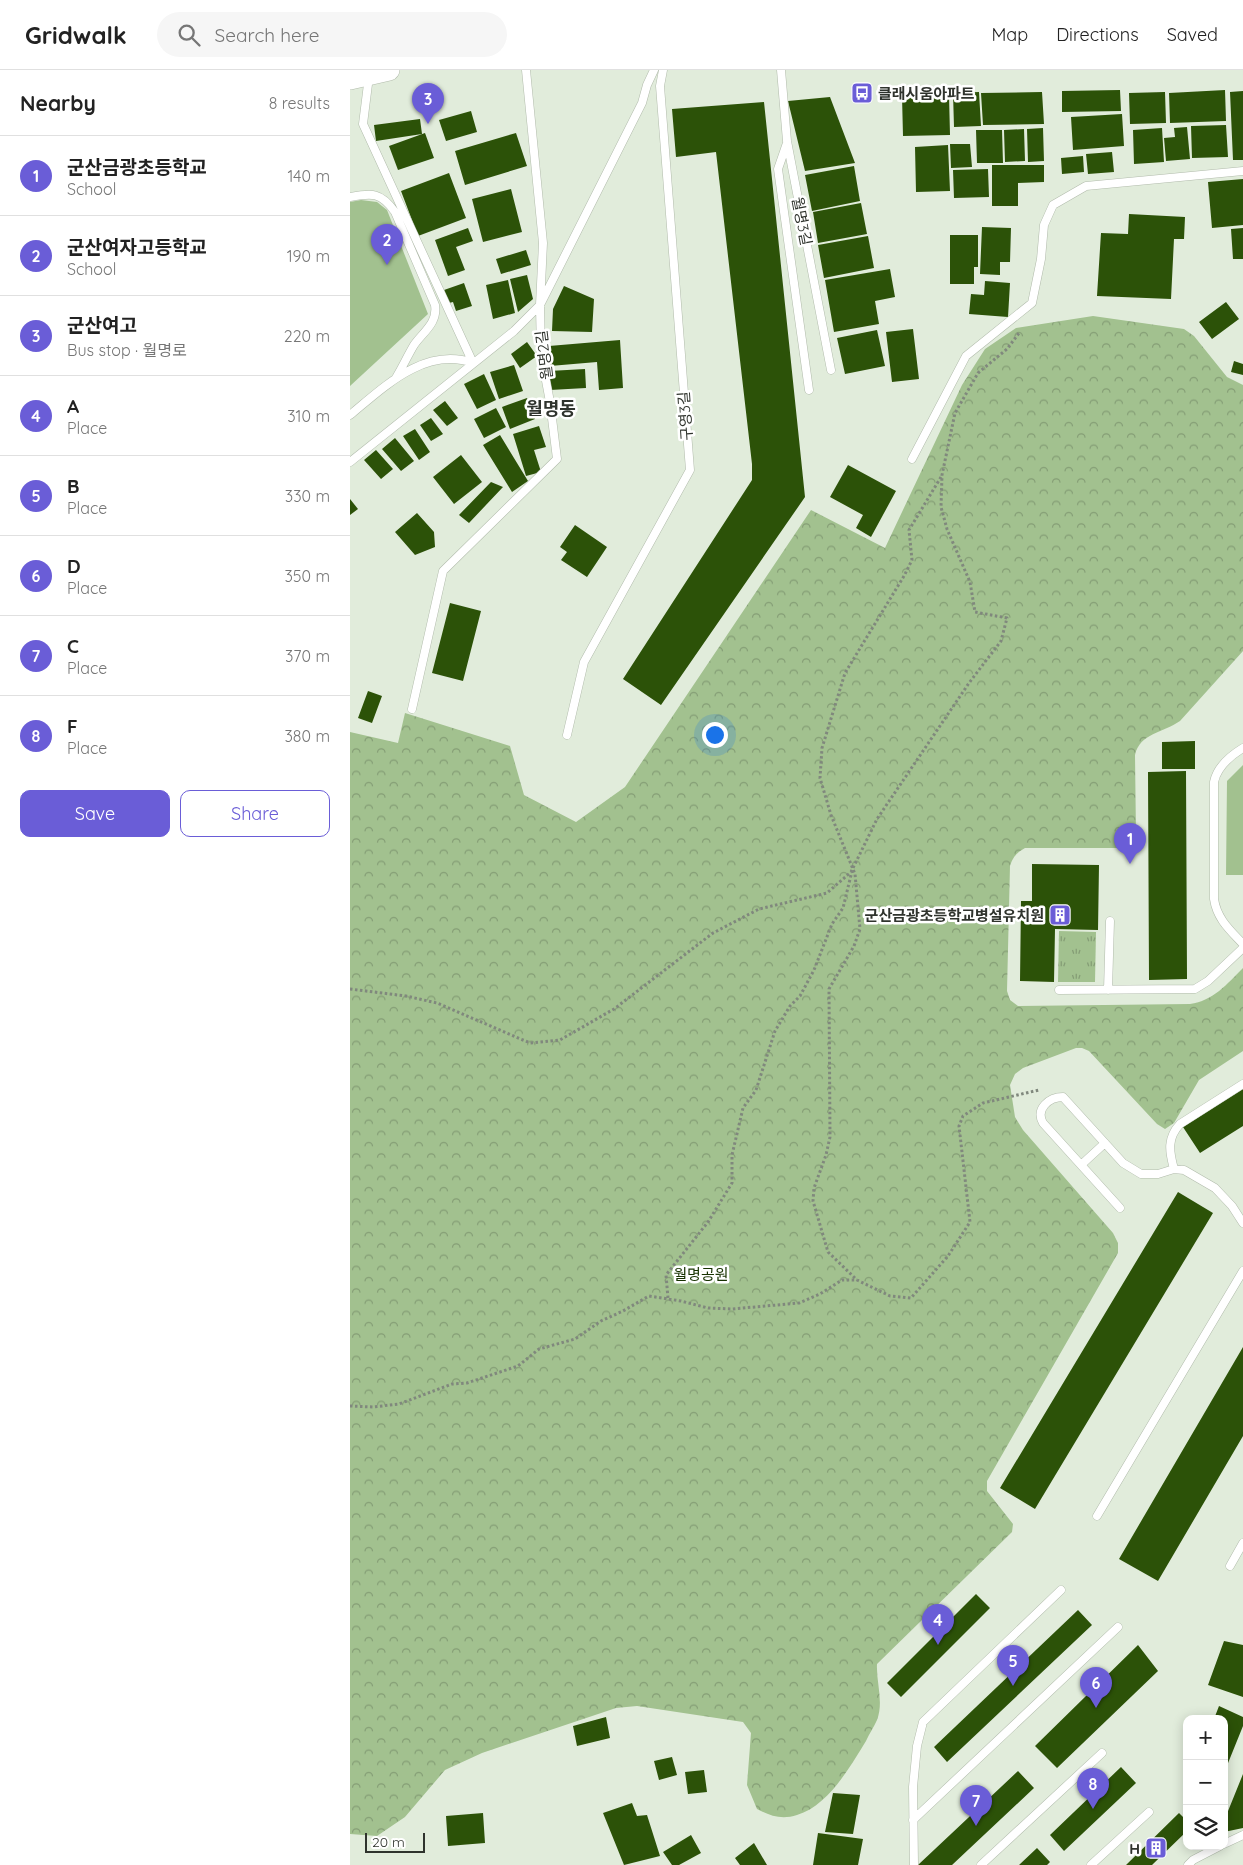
<!DOCTYPE html>
<meta charset="utf-8">
<style>
:root{--surface:#fff;--page:#f6f6f6;--text:#222;--muted:#767676;--line:#e0e0e0;--accent:#6a5dd7}
body{margin:0;font-family:Quicksand,"Noto Sans KR",sans-serif;background:var(--page);color:var(--text)}
.controls{position:absolute;right:15px;bottom:15px;display:grid;overflow:hidden;border-radius:10px;box-shadow:0 2px 12px #0003}
.controls button{width:45px;height:45px;display:grid;place-items:center;padding:0;border:0;border-bottom:1px solid var(--line);background:var(--surface);color:var(--text);font:25px sans-serif}
.scale{position:absolute;left:15px;bottom:12px;width:60px;box-sizing:border-box;padding-left:5px;border:2px solid #2f332d;border-top:0;font-size:14px;line-height:18px;white-space:nowrap;color:#2f332d;-webkit-text-stroke:4px #fff;paint-order:stroke}
.you{position:absolute;left:364px;top:664px;width:18px;height:18px;margin:-12px;border:4px solid #fff;border-radius:50%;background:#1a73e8;box-shadow:0 0 0 8px #1a73e833}
.badge{display:grid;place-items:center;width:32px;height:32px;border-radius:50%;background:var(--accent);color:#fff;font-size:16px;font-weight:700}
.pin{position:absolute;translate:-50% -41px;filter:drop-shadow(0 1px 2px #0008)}
.pin::after{content:'';position:absolute;top:26px;width:18px;height:15px;background:inherit;clip-path:polygon(0 0,100% 0,50% 100%)}
.list{margin:0;padding:0;list-style:none}
h2{display:flex;justify-content:space-between;align-items:center;height:65px;margin:0;padding:0 20px;font-size:21px}
h2 small{font-size:16px;font-weight:400;color:var(--muted)}
.list li{display:grid;grid-template-columns:32px 1fr auto;gap:15px;align-items:center;box-sizing:border-box;height:80px;padding:0 20px;border-top:1px solid var(--line)}
.list b{display:block;font-size:19px;white-space:nowrap}
.list p{margin:0;font-size:16px;white-space:nowrap;color:var(--muted)}
.list em{font-size:16px;font-style:normal;color:var(--muted)}
.actions{display:flex;gap:10px;padding:15px 20px}
.actions a{flex:1;padding:11px 0;border:1px solid var(--accent);border-radius:10px;text-align:center;font-size:18px;color:var(--accent)}
.actions .main{background:var(--accent);color:#fff}
.icon{flex:none;width:28px;height:28px;fill:none;stroke:currentColor;stroke-width:2;stroke-linecap:round;stroke-linejoin:round}
.map{position:relative;flex:none;width:893px;height:1795px;overflow:hidden}
header{display:flex;align-items:center;gap:30px;box-sizing:border-box;height:70px;padding:0 25px;background:var(--surface);border-bottom:1px solid var(--line)}
header strong{font-size:24px}
nav{display:flex;gap:28px;margin-inline-start:auto;font-size:18px}
.search{width:350px;height:45px;background:var(--page);display:flex;align-items:center;gap:12px;box-sizing:border-box;padding:0 18px;border-radius:28px;color:var(--muted);font-size:19px}
main{display:flex}
aside{flex:1;background:var(--surface)}
.map>svg:first-child{display:block}
.grass{fill:#a2c18f}
.forest{fill:url(#forest-crowns)}
.park{fill:url(#park-tufts)}
.building{fill:#2c5208}
.lines{fill:none;stroke-linecap:round;stroke-linejoin:round}
.lane-casing{stroke:#b1bbab;stroke-width:9}
.secondary-casing{stroke:#b1bbab;stroke-width:22}
.path{stroke:#80887d;stroke-width:3;stroke-dasharray:2.5 2.5;stroke-linecap:butt}
.lane{stroke:#fff;stroke-width:8}
.secondary{stroke:#fff;stroke-width:21}
.labels{text-anchor:middle;dominant-baseline:central;stroke-width:5;stroke-linejoin:round;paint-order:stroke}
.poi-label{font-size:15px;font-weight:bold;fill:#2f332d;stroke:#fff;text-anchor:end}
.street-label{font-size:15px;fill:#2f332d;stroke:#fff}
.park-label{font-size:15px;fill:#173200;stroke:#fff}
.quarter-label{font-size:18px;font-weight:bold;fill:#2f332d;stroke:#fff}
</style>
<header>
<strong>Gridwalk</strong>
<div class="search"><svg class="icon" aria-label="search" viewBox="0 0 24 24"><circle cx="10" cy="10" r="6"/><path d="M15 15l6 6"/></svg>Search here</div>
<nav><a>Map</a><a>Directions</a><a>Saved</a></nav>
</header>
<main>
<aside>
<h2>Nearby<small>8 results</small></h2>
<ul class="list">
<li><span class="badge">1</span><div><b>군산금광초등학교</b><p>School</p></div><em>140 m</em></li>
<li><span class="badge">2</span><div><b>군산여자고등학교</b><p>School</p></div><em>190 m</em></li>
<li><span class="badge">3</span><div><b>군산여고</b><p>Bus stop · 월명로</p></div><em>220 m</em></li>
<li><span class="badge">4</span><div><b>A</b><p>Place</p></div><em>310 m</em></li>
<li><span class="badge">5</span><div><b>B</b><p>Place</p></div><em>330 m</em></li>
<li><span class="badge">6</span><div><b>D</b><p>Place</p></div><em>350 m</em></li>
<li><span class="badge">7</span><div><b>C</b><p>Place</p></div><em>370 m</em></li>
<li><span class="badge">8</span><div><b>F</b><p>Place</p></div><em>380 m</em></li>
</ul>
<div class="actions"><a class="main">Save</a><a>Share</a></div>
</aside>
<div class="map">
<svg width="893" height="1795" viewBox="0 0 893 1795">
<defs>
<pattern id="forest-crowns" width="20" height="18" patternUnits="userSpaceOnUse" patternTransform="scale(1.25)"><rect width="20" height="18" fill="#a2c18f"/><path d="M2 6a3 3 0 1 1 6 0M12 15a3 3 0 1 1 6 0" fill="none" stroke="#849d75"/></pattern>
<pattern id="park-tufts" width="24" height="20" patternUnits="userSpaceOnUse" patternTransform="scale(1.25)"><rect width="24" height="20" fill="#a2c18f"/><path d="M3 7l-1-3M5 7V3M7 7l1-3M15 17l-1-3M17 17v-4M19 17l1-3" fill="none" stroke="#849d75"/></pattern>
</defs>
<rect width="100%" height="100%" fill="#e1ecdb"/>
<path class="grass" d="M11 130 27 132 37 140 78 244 0 316V132Z
M893 695V805H876L877 711Z"/>
<path class="forest" d="M743 246 834 259 844 266 877 307 893 315V581L830 651C813 663 790 663 785 685L786 765 783 771 772 778H675C666 783 663 787 660 796L657 921 660 930 668 936 840 934C863 931 877 914 893 898V981L849 1010 824 1053 815 1059 807 1054 739 981 732 978H726L673 998 665 1004 660 1015 665 1047 673 1060 763 1163 768 1173V1183L637 1411V1421L663 1454 662 1462 527 1594C526 1612 534 1632 527 1650 524 1657 519 1664 516 1671 500 1697 478 1736 447 1745 432 1750 420 1746 407 1739L397 1715 401 1663 393 1652 287 1636 266 1638 132 1683 95 1700 55 1747 27 1766 0 1764V662L48 673 55 643 160 676 174 725 226 752 275 717 461 440 535 478 612 315 635 279 666 258Z"/>
<path class="park" d="M709 861 746 862 745 912H708Z"/>
<path class="building" d="M770 20 771 41 712 42V21Z
M875 20 876 51 820 53 819 23Z
M893 21V90H883L880 22Z
M629 22 631 56 604 57 603 23Z
M692 22 694 54 633 55 631 23Z
M815 22 816 53 780 54 779 23Z
M599 25 600 65 553 66 552 26Z
M480 27 505 93 455 101 438 31Z
M414 32 455 427 311 635 273 609 402 410V394L366 82 326 87 322 39Z
M121 41 127 62 96 71 89 50Z
M772 44 774 76 723 80 721 47Z
M70 49 72 64 26 71 24 55Z
M876 55 878 87 842 88 841 56Z
M837 57 840 89 816 91 814 68 825 67 824 58Z
M693 58 694 91 678 92 677 59Z
M812 58 814 92 784 94 783 60Z
M674 59 675 91 655 92 654 60Z
M626 60H652L653 93H627Z
M75 63 84 88 48 100 39 76Z
M166 63 177 96 115 115 105 81Z
M600 74H620L622 97 601 98Z
M598 75 600 121 566 122 565 77Z
M762 82 764 102 738 104 736 84Z
M733 86 734 102 712 104 711 88Z
M642 95H694V112L668 113V136H642Z
M504 96 510 131 462 141 455 105Z
M638 99 639 127 604 128 603 100Z
M99 103 116 148 68 166 51 121Z
M893 109V155L862 158 858 112Z
M161 119 172 162 133 172 122 129Z
M511 133 517 164 468 173 463 142Z
M779 144 835 147 834 169H824L821 229 747 226 751 163 778 164Z
M632 157 661 158 660 192H650V205L630 204Z
M118 158 123 171 106 177 115 200 98 206 85 170Z
M893 158V189H883L881 159Z
M600 165H628V197H624V214H600Z
M518 166 524 198 474 208 468 175Z
M176 180 181 195 151 204 146 189Z
M540 199 545 227 525 231 529 254 484 262 475 210Z
M177 205 183 229 168 242 160 209Z
M158 210 165 243 143 249 136 215Z
M635 211 660 213 658 247 619 244 621 224 634 225Z
M114 213 122 236 106 241 103 232 99 233 94 220Z
M214 216 244 229 242 262 202 261 203 239Z
M876 232 889 249 862 269 849 252Z
M563 259 569 309 542 312 536 262Z
M527 260 535 296 495 304 487 268Z
M270 270 273 318 249 320 247 292 200 296 199 276Z
M177 272 187 286 170 298 161 284Z
M884 291 893 294V305L881 302Z
M164 295 173 321 149 329 140 302Z
M235 299 236 318 200 320 199 301Z
M134 304 146 330 127 339 114 314Z
M177 328 185 349 160 359 152 337Z
M95 331 108 348 97 356 83 340Z
M146 338 156 357 134 368 124 349Z
M81 348 93 364 81 371 70 355Z
M189 356 196 377 184 380 191 402 176 406 163 364Z
M65 359 80 382 69 390 53 366Z
M150 365 178 411 162 422 133 375Z
M45 368 64 391 51 401 32 379Z
M26 380 43 399 31 409 14 390Z
M111 385 132 412 104 434 83 407Z
M498 395 546 421 521 467 506 458 513 445 480 427Z
M141 412 153 417 119 453 109 445Z
M0 429 8 439 0 445Z
M67 443 84 462 85 477 65 485 45 462Z
M225 455 257 477 237 507 211 490 217 482 210 477Z
M100 533 131 541 113 611 82 603Z
M18 621 32 626 22 653 8 648Z
M845 671V699H812V672Z
M836 701 837 909 799 910 798 702Z
M682 794 749 795 748 860 705 859 704 912 670 911 671 831H682Z
M893 1019V1056L850 1083 833 1057Z
M828 1122 863 1143 685 1439 650 1418Z
M893 1277V1366L808 1511 769 1489Z
M626 1524 640 1538 551 1627 537 1613Z
M728 1540 742 1555 597 1692 584 1677Z
M874 1571 893 1575V1627L858 1615Z
M788 1575 808 1601 707 1698 685 1676Z
M869 1636 893 1647V1656L874 1703V1649H864Z
M256 1647 260 1668 227 1676 223 1656Z
M322 1687 327 1705 309 1710 304 1691Z
M771 1697 786 1713 714 1781 700 1765Z
M354 1700 357 1722 338 1724 335 1702Z
M668 1701 684 1718 602 1795H568Z
M893 1704V1758L874 1762V1751Z
M483 1723 510 1725 503 1764 475 1762Z
M282 1733 287 1746 297 1745 310 1786 274 1795 253 1743Z
M133 1743 135 1773 98 1776 96 1746Z
M829 1743 837 1751V1761L802 1795H776Z
M468 1763 513 1769 508 1795H463Z
M341 1765 351 1783 329 1795H322L313 1782Z
M404 1773 417 1795H390L385 1788Z
M687 1778 700 1792 697 1795H669Z"/>
<g class="lines">
<g class="lane-casing">
<path id="lane" d="M431 0 437 71 481 300
M19 6 13 54 123 293
M437 73 428 99 459 320
M0 127C22 123 31 122 45 142L85 235C88 253 73 262 64 275 58 285 53 296 47 306
M0 345C34 317 75 276 123 293
M562 389 616 286 682 233 691 189 694 155 703 135 736 116 893 101
M0 392 164 261 190 235 292 33 297 15 304 0
M62 639 93 501 207 389 200 332 191 284 190 235 193 173 176 0
M217 665 234 592 340 400 310 16 313 0
M893 678C880 686 867 697 864 712V829C867 849 880 860 893 874
M709 920 845 919 858 911 893 878
M758 920 760 851
M731 1095 755 1073
M824 1099C819 1081 817 1068 830 1054L893 1014
M770 1138 693 1053C685 1039 699 1027 713 1027L773 1093 791 1104H808L824 1099 834 1100 865 1118 882 1136 893 1153
M747 1446 893 1201
M880 1496 893 1473
M563 1750 768 1557
M874 1774 893 1765
M564 1795 563 1717 567 1676 573 1652 711 1520
M631 1795 752 1683
M741 1795 799 1742
M838 1795 843 1790 870 1776"/>
</g>
<g class="secondary-casing">
<path id="secondary" d="M0 9 39 0"/>
</g>
<path class="path" d="M591 407 559 460 562 490 554 506 495 603 472 678 470 708 481 745 505 804 510 859 504 876 479 919 480 1067 476 1085 464 1118 463 1131 478 1182 507 1210 540 1226 561 1228 598 1186 620 1152 609 1056 613 1046 633 1033 689 1020
M0 919 56 926 87 933 180 973 210 970 264 939 363 863 409 839 477 823 501 802 527 749 619 613 651 571 657 548 625 542 620 512 597 459 591 437 592 405 605 343 628 303 657 279 669 263
M318 1228 316 1205 358 1152 382 1113V1085L393 1038 406 1020 425 961 440 936 450 926 464 900 482 854 493 838 502 801
M0 1336 23 1337 49 1334 102 1314 117 1313 168 1296 189 1279 225 1269 251 1251 273 1241 299 1226 331 1231 358 1238 382 1239 449 1233 470 1224 492 1210H507"/>
<use href="#lane" class="lane"/>
<use href="#secondary" class="secondary"/>
</g>
<defs>
<g id="bus-square" transform="scale(1.125)"><rect x="-9" y="-9" width="18" height="18" rx="4" fill="#6a5dd7" stroke="#fff"/><path d="M-5-6H5V4H4V6H2V4H-2V6H-4V4H-5ZM-3.5-4V0h7V-4ZM-3.5 1.2v1.5H-2V1.2ZM2 1.2v1.5H3.5V1.2Z" fill="#fff"/></g>
<g id="building-square" transform="scale(1.125)"><rect x="-9" y="-9" width="18" height="18" rx="4" fill="#6a5dd7" stroke="#fff"/><path d="M-4-6H4V6H1V3H-1V6H-4ZM-2.5-4.3h1.7v1.8h-1.7ZM.8-4.3h1.7v1.8H.8ZM-2.5-1h1.7V.8h-1.7ZM.8-1h1.7V.8H.8Z" fill="#fff"/></g>
</defs>
<g fill-rule="evenodd">
<use href="#bus-square" x="512" y="23"/>
<use href="#building-square" x="710" y="845"/>
<use href="#building-square" x="806" y="1778"/>
</g>
<g class="labels">
<g class="poi-label">
<text x="528" y="23" text-anchor="start">클래시움아파트</text>
<text x="694" y="845">군산금광초등학교병설유치원</text>
<text x="790" y="1778">H</text>
</g>
<g class="street-label">
<text transform="translate(452 151) rotate(79)">월명3길</text>
<text transform="translate(194 285) rotate(-97)">월명2길</text>
<text transform="translate(335 346) rotate(-94)">구영3길</text>
</g>
<g class="park-label">
<text x="351" y="1204">월명공원</text>
</g>
<g class="quarter-label">
<text x="201" y="338">월명동</text>
</g>
</g>
</svg>
<div class="controls">
<button>+</button>
<button>−</button>
<button><svg class="icon" aria-label="layers" viewBox="0 0 24 24"><path d="M12 4l9 5-9 5-9-5zM3 14l9 5 9-5"/></svg></button>
</div>
<div class="scale">20 m</div>
<div class="you"></div>
<div class="pin badge" style="left:780px;top:794px">1</div>
<div class="pin badge" style="left:37px;top:195px">2</div>
<div class="pin badge" style="left:78px;top:54px">3</div>
<div class="pin badge" style="left:588px;top:1575px">4</div>
<div class="pin badge" style="left:663px;top:1616px">5</div>
<div class="pin badge" style="left:746px;top:1638px">6</div>
<div class="pin badge" style="left:626px;top:1756px">7</div>
<div class="pin badge" style="left:743px;top:1739px">8</div>
</div>
</main>
